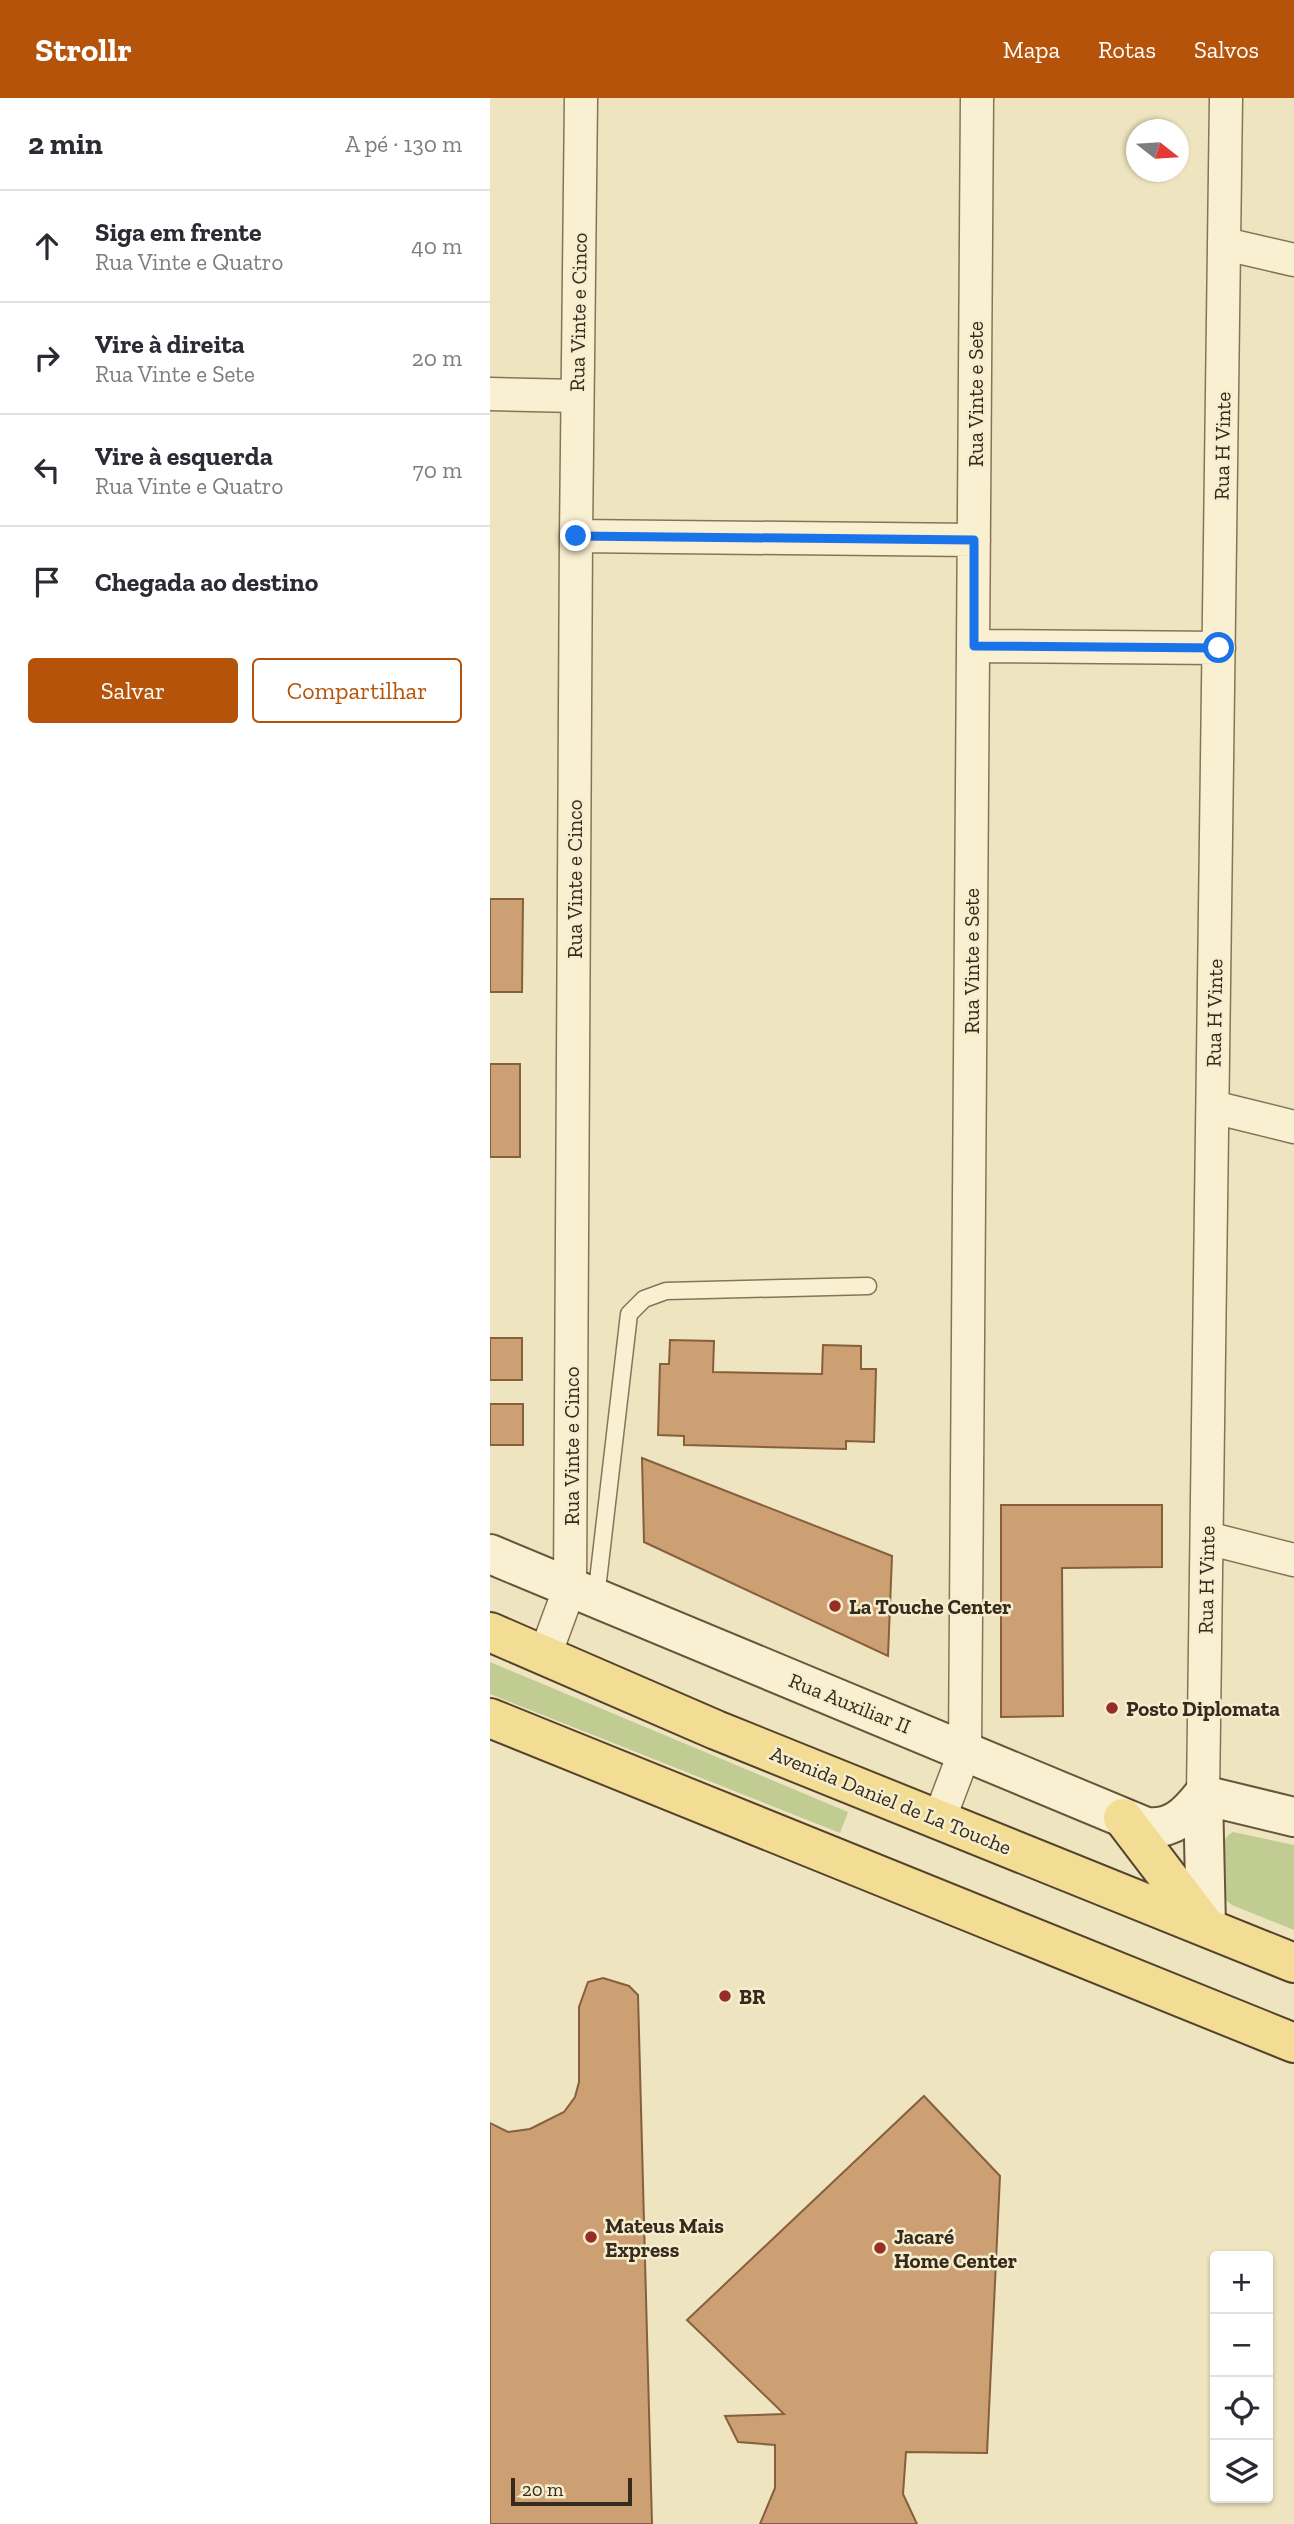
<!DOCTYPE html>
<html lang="pt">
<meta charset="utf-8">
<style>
:root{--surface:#fff;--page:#f2f2f3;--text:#2b2b33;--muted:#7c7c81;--line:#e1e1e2;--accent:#b45309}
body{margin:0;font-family:"Zilla Slab",serif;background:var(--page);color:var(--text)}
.controls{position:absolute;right:21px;bottom:21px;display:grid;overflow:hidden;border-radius:7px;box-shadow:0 2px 5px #0004}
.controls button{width:63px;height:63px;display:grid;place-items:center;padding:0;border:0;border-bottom:2px solid var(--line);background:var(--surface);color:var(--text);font:35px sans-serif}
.compass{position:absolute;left:636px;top:21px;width:63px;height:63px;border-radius:50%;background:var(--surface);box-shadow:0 2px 5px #0004;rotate:107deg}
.scale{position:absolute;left:21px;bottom:18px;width:121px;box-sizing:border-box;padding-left:7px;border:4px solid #362a1c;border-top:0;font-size:19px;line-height:24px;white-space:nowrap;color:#362a1c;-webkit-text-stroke:5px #f6edce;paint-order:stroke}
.stop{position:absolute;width:21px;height:21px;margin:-16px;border:5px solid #1a73e8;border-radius:50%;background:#fff}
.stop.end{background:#1a73e8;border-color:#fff;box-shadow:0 2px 7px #0008}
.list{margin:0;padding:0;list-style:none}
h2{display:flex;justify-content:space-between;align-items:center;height:91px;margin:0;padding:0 28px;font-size:30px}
h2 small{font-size:23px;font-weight:400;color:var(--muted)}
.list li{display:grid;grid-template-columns:46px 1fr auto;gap:21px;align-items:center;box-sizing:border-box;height:112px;padding:0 28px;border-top:2px solid var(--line)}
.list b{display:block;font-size:26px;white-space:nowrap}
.list p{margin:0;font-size:23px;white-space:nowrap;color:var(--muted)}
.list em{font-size:23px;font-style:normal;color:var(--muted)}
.actions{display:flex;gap:14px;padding:21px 28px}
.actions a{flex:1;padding:16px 0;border:2px solid var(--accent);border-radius:7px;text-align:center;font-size:24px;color:var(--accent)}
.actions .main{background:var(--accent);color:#fff}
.icon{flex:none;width:38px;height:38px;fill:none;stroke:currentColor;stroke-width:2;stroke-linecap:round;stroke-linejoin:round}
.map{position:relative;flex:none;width:804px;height:2426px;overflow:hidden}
header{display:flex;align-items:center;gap:42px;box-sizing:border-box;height:98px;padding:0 35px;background:var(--accent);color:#fff}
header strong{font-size:33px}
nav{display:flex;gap:38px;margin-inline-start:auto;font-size:24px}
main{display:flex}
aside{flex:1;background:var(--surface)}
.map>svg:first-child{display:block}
.green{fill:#c1cc93}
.building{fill:#cda074;stroke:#865f3d;stroke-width:2}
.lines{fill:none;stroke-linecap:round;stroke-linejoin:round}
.lane-casing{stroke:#877457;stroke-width:19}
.street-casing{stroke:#877457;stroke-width:35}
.secondary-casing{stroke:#68553a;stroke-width:42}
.primary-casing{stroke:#54422c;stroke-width:42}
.lane{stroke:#f9f0d2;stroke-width:16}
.street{stroke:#f9f0d2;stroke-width:32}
.secondary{stroke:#f9f0d2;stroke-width:38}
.primary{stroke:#f3dd95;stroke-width:38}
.route{stroke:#1a73e8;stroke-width:9}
.poi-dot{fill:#962e26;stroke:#f6edce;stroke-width:2.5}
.labels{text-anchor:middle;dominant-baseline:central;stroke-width:5;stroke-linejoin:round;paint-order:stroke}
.street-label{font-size:21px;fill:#362a1c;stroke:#f6edce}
.poi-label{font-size:21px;font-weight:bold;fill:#362a1c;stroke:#f6edce;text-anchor:start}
</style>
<header>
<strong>Strollr</strong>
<nav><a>Mapa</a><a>Rotas</a><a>Salvos</a></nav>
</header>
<main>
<aside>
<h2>2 min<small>A pé · 130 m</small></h2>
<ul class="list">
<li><svg class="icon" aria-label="ahead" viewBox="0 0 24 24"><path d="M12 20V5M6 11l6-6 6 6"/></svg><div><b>Siga em frente</b><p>Rua Vinte e Quatro</p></div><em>40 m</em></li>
<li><svg class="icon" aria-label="right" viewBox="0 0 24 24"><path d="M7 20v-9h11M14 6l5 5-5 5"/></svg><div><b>Vire à direita</b><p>Rua Vinte e Sete</p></div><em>20 m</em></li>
<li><svg class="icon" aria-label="left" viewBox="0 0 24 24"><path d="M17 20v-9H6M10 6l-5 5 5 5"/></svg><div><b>Vire à esquerda</b><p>Rua Vinte e Quatro</p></div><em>70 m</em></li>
<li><svg class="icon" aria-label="arrive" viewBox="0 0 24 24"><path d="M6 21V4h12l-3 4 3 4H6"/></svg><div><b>Chegada ao destino</b></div></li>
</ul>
<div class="actions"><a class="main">Salvar</a><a>Compartilhar</a></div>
</aside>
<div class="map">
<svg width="804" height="2426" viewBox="0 0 804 2426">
<rect width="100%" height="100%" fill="#eee4bf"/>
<path class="green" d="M0 1564 358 1714 350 1735 0 1596Z
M743 1734 804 1747V1832L742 1807C737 1803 732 1799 731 1793 727 1777 727 1741 743 1734Z"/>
<path class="building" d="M0 801H33L32 894H0Z
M0 966H30V1059H0Z
M0 1240H32V1282H0Z
M180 1242 224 1243 223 1274 332 1276 333 1247 371 1248V1271H386L384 1344 356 1343V1351L194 1347V1338L168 1337 170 1266H179Z
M0 1306H33V1347H0Z
M152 1360 402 1458 398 1558 154 1444Z
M511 1407H672V1469L572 1470 573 1618 511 1619Z
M113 1880 139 1888 148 1897 162 2426H0V2025L18 2034 40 2031 74 2014 85 1999 89 1984V1909L98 1884Z
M434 1998 510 2078 497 2355 416 2354 413 2396 427 2426H270L285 2390V2347L248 2344 235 2318 294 2316 197 2222Z"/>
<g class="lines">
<g class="lane-casing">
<path id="lane" d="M106 1500 139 1216 154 1201 176 1193 378 1188"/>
</g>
<g class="street-casing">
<path id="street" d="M735 146 804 162
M0 296 87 298
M86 438 484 442
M484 548 729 550
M723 1009 804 1029
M717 1440 804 1462
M55 1557 80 1489 86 438 91 0
M713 1697 736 0
M449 1722 475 1653 487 0"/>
</g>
<g class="secondary-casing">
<path id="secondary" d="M0 1456 656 1729C683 1732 697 1717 713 1697
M713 1697 716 1829
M713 1697 804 1719"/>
</g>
<g class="primary-casing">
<path id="primary" d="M0 1534 226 1632 804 1865
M0 1620 804 1945
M633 1720 716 1829"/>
</g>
<use href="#lane" class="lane"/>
<use href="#street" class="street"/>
<use href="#secondary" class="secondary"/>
<use href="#primary" class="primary"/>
</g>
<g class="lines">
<path class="route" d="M86 438 484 442V548L729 550"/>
</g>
<g class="poi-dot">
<circle cx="345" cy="1508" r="7"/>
<circle cx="622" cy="1610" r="7"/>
<circle cx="235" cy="1898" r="7"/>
<circle cx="101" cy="2139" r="7"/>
<circle cx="390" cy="2150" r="7"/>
</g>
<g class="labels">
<g class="street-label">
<text transform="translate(88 214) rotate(-89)">Rua Vinte e Cinco</text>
<text transform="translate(485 296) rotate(-90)">Rua Vinte e Sete</text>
<text transform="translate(732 348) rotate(-89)">Rua H Vinte</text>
<text transform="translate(84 781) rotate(-90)">Rua Vinte e Cinco</text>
<text transform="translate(481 863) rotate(-90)">Rua Vinte e Sete</text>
<text transform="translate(724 915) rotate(-89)">Rua H Vinte</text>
<text transform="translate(81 1348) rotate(-90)">Rua Vinte e Cinco</text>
<text transform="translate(716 1482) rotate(-89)">Rua H Vinte</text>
<text transform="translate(360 1605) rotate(22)">Rua Auxiliar II</text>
<text transform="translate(401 1702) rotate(22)">Avenida Daniel de La Touche</text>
</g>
<g class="poi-label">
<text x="359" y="1508">La Touche Center</text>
<text x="636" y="1610">Posto Diplomata</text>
<text x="249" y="1898">BR</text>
<text x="115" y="2127">Mateus Mais<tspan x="115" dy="24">Express</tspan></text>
<text x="404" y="2138">Jacaré<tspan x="404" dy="24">Home Center</tspan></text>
</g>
</g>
</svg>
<div class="controls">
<button>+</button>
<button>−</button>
<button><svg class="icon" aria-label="locate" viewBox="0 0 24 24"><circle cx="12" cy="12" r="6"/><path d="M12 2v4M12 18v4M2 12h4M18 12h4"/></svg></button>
<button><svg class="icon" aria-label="layers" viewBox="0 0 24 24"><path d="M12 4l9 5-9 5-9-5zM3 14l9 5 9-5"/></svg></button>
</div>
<svg class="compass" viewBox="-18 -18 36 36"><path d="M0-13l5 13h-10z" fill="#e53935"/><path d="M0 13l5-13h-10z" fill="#7c7c81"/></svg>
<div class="scale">20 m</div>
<div class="stop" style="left:729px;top:550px"></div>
<div class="stop end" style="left:86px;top:438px"></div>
</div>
</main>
